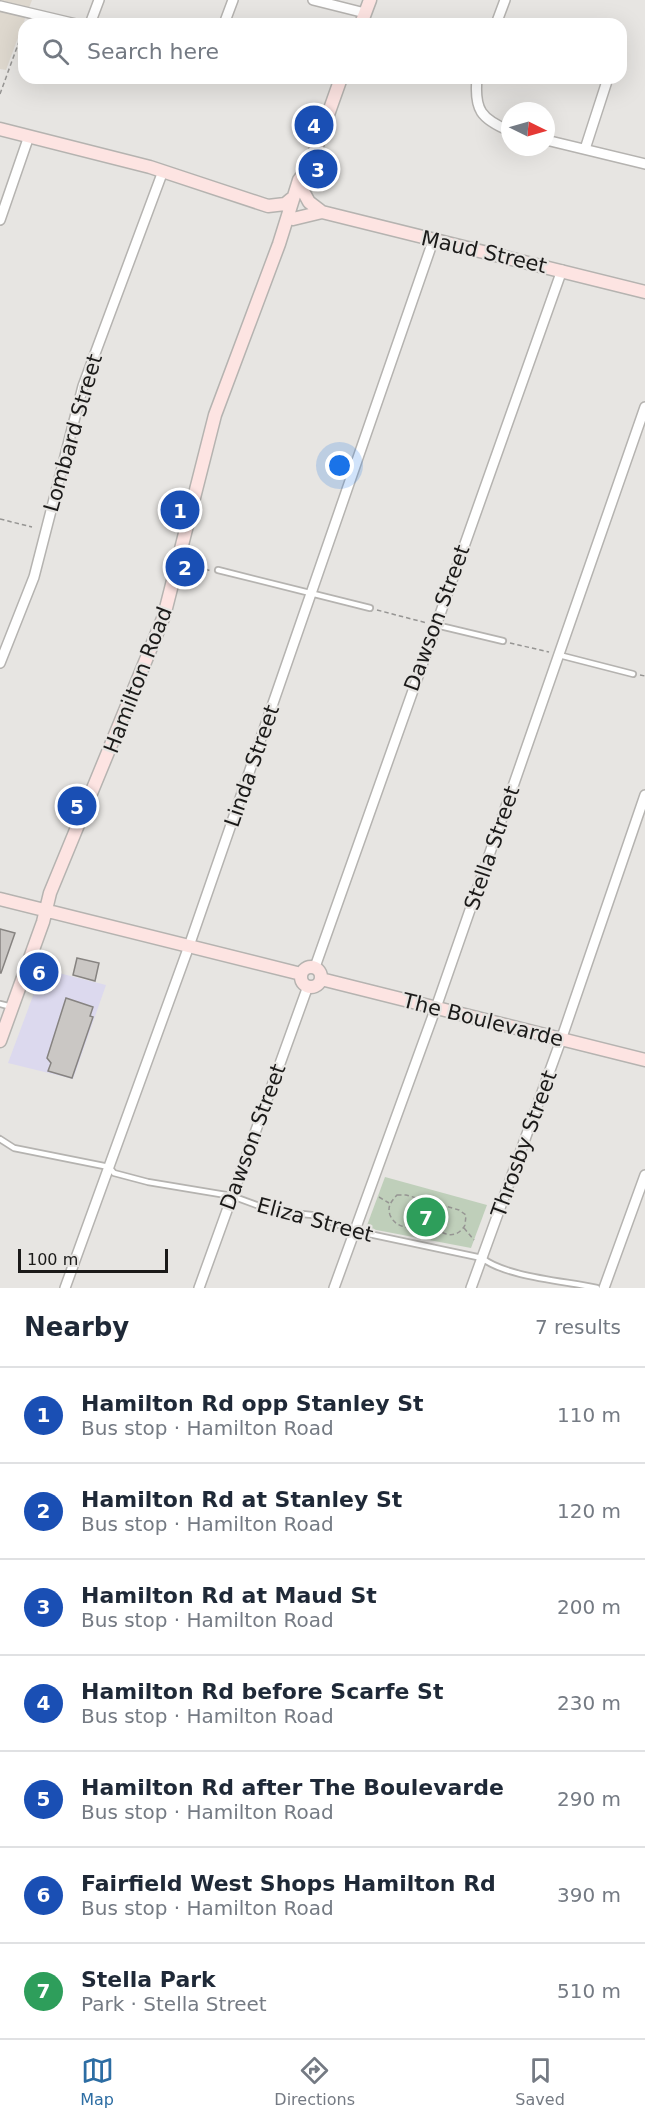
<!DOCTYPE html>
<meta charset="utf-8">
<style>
:root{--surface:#fff;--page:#f6f6f7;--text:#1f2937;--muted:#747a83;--line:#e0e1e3;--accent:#2c6da3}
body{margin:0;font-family:"DejaVu Sans",sans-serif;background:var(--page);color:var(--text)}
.compass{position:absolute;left:501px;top:102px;width:54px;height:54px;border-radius:50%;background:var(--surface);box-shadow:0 6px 24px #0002;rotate:95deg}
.scale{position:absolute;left:18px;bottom:15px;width:150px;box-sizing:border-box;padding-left:6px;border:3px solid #1b1a19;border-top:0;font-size:16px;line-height:21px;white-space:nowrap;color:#1b1a19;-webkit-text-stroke:4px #e7e5e2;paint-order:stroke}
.you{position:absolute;left:340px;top:466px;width:21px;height:21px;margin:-15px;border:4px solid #fff;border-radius:50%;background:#1a73e8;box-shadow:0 0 0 9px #1a73e833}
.badge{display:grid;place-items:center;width:39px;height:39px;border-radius:50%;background:var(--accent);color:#fff;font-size:20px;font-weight:700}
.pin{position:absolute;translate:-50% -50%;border:3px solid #fff;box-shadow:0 2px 6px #0006}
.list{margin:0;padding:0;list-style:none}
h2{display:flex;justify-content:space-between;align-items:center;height:78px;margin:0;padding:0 24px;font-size:26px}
h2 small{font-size:20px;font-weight:400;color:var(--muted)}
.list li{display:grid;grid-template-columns:39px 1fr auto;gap:18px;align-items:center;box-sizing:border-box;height:96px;padding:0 24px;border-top:2px solid var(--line)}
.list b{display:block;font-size:22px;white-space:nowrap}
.list p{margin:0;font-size:20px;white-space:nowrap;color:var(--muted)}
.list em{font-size:20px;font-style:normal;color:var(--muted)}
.icon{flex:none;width:33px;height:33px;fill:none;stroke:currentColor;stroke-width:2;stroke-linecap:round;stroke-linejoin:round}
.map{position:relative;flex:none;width:645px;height:1288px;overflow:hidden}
.search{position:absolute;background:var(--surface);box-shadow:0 6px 24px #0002;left:18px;right:18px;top:18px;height:66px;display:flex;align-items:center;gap:15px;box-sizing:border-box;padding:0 21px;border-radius:18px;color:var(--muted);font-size:22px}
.sheet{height:750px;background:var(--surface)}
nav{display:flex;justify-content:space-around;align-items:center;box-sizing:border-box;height:84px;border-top:2px solid var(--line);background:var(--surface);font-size:16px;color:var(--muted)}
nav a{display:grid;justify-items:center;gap:3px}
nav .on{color:var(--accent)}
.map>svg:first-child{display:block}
.commercial{fill:#dcd9ee}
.built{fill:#ded8ce}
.green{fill:#bfcfba}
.building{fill:#cac7c4;stroke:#868380;stroke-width:1.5}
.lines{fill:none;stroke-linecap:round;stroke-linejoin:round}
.lane-casing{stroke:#b5b3b0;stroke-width:8}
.street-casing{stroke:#b5b3b0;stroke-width:12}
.secondary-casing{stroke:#b5b3b0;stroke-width:15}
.path{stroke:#969593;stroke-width:1.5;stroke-dasharray:4.5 3;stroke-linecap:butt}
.lane{stroke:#fff;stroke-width:4.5}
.street{stroke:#fff;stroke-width:9}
.secondary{stroke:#fde4e2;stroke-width:12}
.labels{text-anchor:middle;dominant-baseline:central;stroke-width:4.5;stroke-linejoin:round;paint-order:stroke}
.street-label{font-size:21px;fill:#1b1a19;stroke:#e7e5e2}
</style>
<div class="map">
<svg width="645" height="1288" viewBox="0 0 645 1288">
<rect width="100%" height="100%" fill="#e7e5e2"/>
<path class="commercial" d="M43 969 106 985 73 1079 8 1063Z"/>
<path class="built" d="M0 0H32L6 70 0 69Z"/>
<path class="green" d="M385 1177 487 1205 471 1248 366 1228Z"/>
<path class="building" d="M0 929 15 933 1 973H0Z
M77 958 99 963 95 981 73 975Z
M66 998 93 1007 90 1016 93 1017 72 1078 48 1071 51 1063 47 1058Z"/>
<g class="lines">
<g class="lane-casing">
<path id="lane" d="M218 570 370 608
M436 625 503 641
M559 655 633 674
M0 1004 12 1007
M0 1139 14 1148 109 1167 114 1173 148 1182 232 1196 273 1211 312 1215 355 1231 482 1258C506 1277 565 1281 597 1288"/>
</g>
<g class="street-casing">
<path id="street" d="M313 0 365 13
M0 6 76 24
M90 24 99 0
M224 24 233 0
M496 24 505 0
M477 78C474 110 481 119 510 131
M546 140 645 164
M585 149 608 78
M0 220 29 136
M0 663 34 577 83 386 163 171
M315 967 562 270
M65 1288 189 946 433 241
M199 1288 308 986
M334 1288 439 999 645 407
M471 1288 561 1040 645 795
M604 1288 645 1175"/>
</g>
<g class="secondary-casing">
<path id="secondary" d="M361 24 370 0
M0 129 150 167 268 206 285 204 291 199
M307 174 341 78
M303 191 309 202 322 212
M293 219 322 212 645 292
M0 899 301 974
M301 977a10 10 0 1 1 20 0a10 10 0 1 1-20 0Z
M321 979 645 1060
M0 1041 43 922 50 893 164 616 215 415 279 244 299 180 308 168"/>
</g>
<path class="path" d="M0 94 24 28
M0 519 32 527
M191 564 211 571
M377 610 427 623
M510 643 549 652
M640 675 645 676
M397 1195H406L459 1210 466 1215 465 1225C463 1229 459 1233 455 1234 447 1237 440 1230 432 1229 418 1227 397 1232 390 1215 387 1206 391 1202 397 1195Z
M379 1197 389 1203
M410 1212 414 1209H424L430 1204
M464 1228 474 1240"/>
<use href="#lane" class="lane"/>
<use href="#street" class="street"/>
<use href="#secondary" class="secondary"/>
</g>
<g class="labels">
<g class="street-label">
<text transform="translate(484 252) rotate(13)">Maud Street</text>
<text transform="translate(73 433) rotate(-74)">Lombard Street</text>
<text transform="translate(437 618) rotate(-70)">Dawson Street</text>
<text transform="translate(138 680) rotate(-69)">Hamilton Road</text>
<text transform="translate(252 766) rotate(-71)">Linda Street</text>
<text transform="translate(492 848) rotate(-71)">Stella Street</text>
<text transform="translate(483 1020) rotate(14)">The Boulevarde</text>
<text transform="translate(253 1137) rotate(-70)">Dawson Street</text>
<text transform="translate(524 1144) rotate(-70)">Throsby Street</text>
<text transform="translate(315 1220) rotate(15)">Eliza Street</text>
</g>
</g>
</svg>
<svg class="compass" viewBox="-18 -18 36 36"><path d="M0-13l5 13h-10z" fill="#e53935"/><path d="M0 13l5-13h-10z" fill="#747a83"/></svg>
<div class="scale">100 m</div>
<div class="you"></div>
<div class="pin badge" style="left:180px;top:510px;background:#1a4fb4">1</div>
<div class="pin badge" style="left:185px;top:567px;background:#1a4fb4">2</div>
<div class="pin badge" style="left:318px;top:169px;background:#1a4fb4">3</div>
<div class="pin badge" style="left:314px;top:125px;background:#1a4fb4">4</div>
<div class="pin badge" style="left:77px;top:806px;background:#1a4fb4">5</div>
<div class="pin badge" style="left:39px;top:972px;background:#1a4fb4">6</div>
<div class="pin badge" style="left:426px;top:1217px;background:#2e9e5b">7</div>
<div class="search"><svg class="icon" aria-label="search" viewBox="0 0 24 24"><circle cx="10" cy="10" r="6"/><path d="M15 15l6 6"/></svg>Search here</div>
</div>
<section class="sheet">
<h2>Nearby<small>7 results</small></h2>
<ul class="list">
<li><span class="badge" style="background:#1a4fb4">1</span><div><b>Hamilton Rd opp Stanley St</b><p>Bus stop · Hamilton Road</p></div><em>110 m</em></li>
<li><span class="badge" style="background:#1a4fb4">2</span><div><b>Hamilton Rd at Stanley St</b><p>Bus stop · Hamilton Road</p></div><em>120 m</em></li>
<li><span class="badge" style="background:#1a4fb4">3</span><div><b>Hamilton Rd at Maud St</b><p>Bus stop · Hamilton Road</p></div><em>200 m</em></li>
<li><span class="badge" style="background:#1a4fb4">4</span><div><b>Hamilton Rd before Scarfe St</b><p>Bus stop · Hamilton Road</p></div><em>230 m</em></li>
<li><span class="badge" style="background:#1a4fb4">5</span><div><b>Hamilton Rd after The Boulevarde</b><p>Bus stop · Hamilton Road</p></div><em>290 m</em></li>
<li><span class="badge" style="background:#1a4fb4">6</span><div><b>Fairfield West Shops Hamilton Rd</b><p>Bus stop · Hamilton Road</p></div><em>390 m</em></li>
<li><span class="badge" style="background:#2e9e5b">7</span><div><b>Stella Park</b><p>Park · Stella Street</p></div><em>510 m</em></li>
</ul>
</section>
<nav>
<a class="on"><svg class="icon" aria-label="map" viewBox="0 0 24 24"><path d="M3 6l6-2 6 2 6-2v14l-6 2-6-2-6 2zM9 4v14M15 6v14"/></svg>Map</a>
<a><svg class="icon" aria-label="directions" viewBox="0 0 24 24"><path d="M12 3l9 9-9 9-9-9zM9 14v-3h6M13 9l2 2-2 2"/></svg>Directions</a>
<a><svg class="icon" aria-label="saved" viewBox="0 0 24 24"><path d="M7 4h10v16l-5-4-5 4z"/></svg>Saved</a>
</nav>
